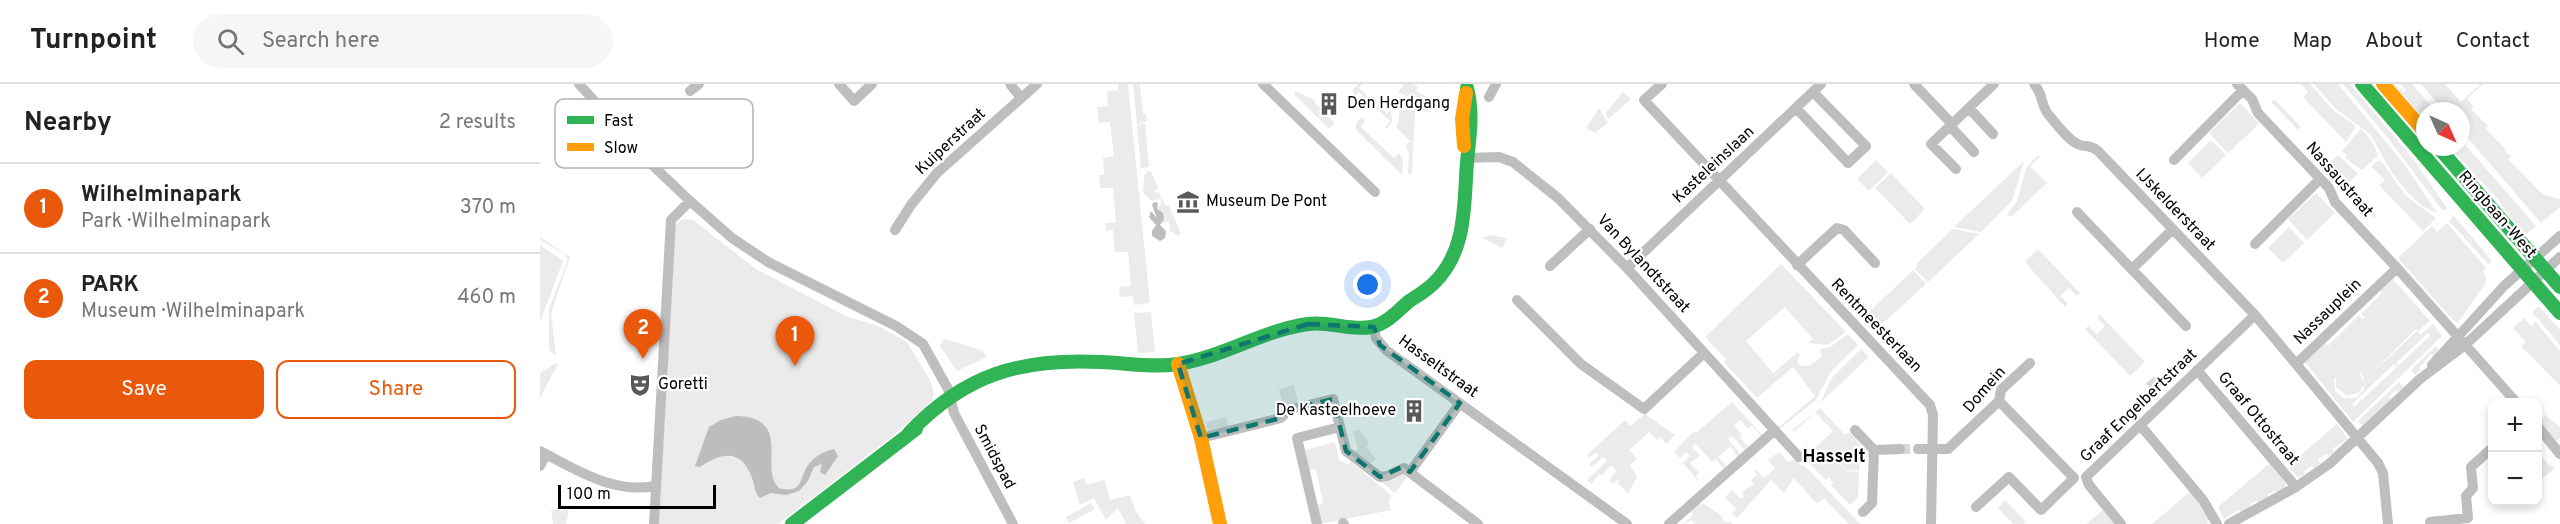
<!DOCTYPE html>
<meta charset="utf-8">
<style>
:root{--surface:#fff;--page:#f6f6f6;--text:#222;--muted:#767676;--line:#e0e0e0;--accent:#ea580c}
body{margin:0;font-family:Overpass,sans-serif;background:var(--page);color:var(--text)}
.controls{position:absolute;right:18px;bottom:18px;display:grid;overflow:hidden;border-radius:12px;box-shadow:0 3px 9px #0003}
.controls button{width:54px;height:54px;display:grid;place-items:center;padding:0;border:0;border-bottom:2px solid var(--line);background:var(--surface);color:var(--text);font:30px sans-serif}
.compass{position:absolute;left:1876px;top:18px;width:54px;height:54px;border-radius:50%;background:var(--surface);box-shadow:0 3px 9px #0003;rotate:135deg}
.scale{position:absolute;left:18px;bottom:15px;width:158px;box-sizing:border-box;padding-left:6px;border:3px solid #000;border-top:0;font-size:16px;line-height:21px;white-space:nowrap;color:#000;-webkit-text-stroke:4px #fff;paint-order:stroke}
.you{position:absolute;left:828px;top:201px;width:21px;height:21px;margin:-15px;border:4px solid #fff;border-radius:50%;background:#1a73e8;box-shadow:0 0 0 9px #1a73e833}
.badge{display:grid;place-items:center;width:39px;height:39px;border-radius:50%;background:var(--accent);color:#fff;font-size:20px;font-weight:700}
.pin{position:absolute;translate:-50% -50px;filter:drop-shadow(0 2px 3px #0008)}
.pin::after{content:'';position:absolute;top:32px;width:21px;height:18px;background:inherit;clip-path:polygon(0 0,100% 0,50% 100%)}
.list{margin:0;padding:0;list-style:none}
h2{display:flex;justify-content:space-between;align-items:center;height:78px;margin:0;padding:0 24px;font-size:26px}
h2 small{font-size:20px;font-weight:400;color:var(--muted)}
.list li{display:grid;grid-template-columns:39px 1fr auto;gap:18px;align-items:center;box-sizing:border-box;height:90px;padding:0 24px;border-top:2px solid var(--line)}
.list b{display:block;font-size:22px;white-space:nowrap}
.list p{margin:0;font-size:20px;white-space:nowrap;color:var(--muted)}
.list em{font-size:20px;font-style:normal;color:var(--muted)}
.actions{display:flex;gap:12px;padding:18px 24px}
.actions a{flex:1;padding:14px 0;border:2px solid var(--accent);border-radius:12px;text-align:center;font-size:21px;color:var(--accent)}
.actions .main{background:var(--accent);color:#fff}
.icon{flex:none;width:33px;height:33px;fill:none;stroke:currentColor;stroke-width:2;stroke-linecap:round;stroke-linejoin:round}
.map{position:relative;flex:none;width:2020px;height:440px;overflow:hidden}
header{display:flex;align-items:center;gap:36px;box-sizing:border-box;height:84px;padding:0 30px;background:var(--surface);border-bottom:2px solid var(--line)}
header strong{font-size:28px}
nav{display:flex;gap:33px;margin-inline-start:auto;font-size:21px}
.search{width:420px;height:54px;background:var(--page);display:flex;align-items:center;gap:15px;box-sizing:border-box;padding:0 21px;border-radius:33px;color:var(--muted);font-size:22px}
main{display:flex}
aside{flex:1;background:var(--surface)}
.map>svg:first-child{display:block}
.green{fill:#ebebeb;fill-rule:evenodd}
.water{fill:#bdbdbd}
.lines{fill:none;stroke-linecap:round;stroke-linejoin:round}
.street-tunnel{stroke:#d9d9d9;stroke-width:10;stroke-dasharray:10 5;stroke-linecap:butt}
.street{stroke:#bebebe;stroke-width:10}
.fast{stroke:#30b455;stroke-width:14}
.slow{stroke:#ff9f0a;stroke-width:14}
.marked{fill:#0f766e;fill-opacity:0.2;stroke:#0f766e;stroke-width:4.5;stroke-dasharray:12 8;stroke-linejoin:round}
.labels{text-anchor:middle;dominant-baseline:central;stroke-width:4.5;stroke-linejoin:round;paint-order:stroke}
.poi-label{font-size:16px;fill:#000;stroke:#fff;text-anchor:start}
.street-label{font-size:16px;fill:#000;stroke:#fff}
.neighbourhood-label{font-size:18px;font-weight:bold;fill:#000;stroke:#fff}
.key{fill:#fff;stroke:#b2b2b2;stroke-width:1.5}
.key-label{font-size:16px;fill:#000}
</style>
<header>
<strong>Turnpoint</strong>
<div class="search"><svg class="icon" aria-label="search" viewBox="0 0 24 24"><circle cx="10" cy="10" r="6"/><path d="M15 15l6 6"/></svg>Search here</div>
<nav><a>Home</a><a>Map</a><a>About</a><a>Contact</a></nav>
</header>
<main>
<aside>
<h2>Nearby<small>2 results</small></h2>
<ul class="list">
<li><span class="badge">1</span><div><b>Wilhelminapark</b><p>Park · Wilhelminapark</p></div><em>370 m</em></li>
<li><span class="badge">2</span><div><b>PARK</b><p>Museum · Wilhelminapark</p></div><em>460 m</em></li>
</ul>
<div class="actions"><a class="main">Save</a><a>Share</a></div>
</aside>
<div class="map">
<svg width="2020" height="440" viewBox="0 0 2020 440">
<rect width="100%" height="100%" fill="#fff"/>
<path class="green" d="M578 0H588L610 219 594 221 593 212 580 213 579 203 591 202 588 168H575L573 146 566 147 565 139 576 138 573 104H560L559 91H564L563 74 574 72 570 38 559 39 557 23 568 22 567 8 578 6Z
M593 0H600L603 30H606L607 37 597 41Z
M818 0H822L819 4 847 30 851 26 852 38 847 45 845 43 850 37 827 16 822 21 818 17 823 12 819 8 814 13 813 6Z
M864 0H873L878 3 876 7 891 15 888 19 884 20 858 8Z
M1761 0H1770L1794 27 1816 42 1806 58 1763 13 1768 8Z
M1774 0H1798L1865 81 1897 129 1882 122 1868 109 1852 89 1830 50 1796 25Z
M1803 0H1810L1873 75 1907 124 1903 127 1848 54Z
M1854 0 1864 8 1866 6 1860 0H1872L1895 27H1885V36Z
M1881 0H1905L1921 18 1940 0H1943L1927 15 1933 22 1931 25 1948 42 1946 45 1965 65 1964 66 1969 71 1973 70 1968 75 2002 110 2020 115V123L2001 139 1921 46V27H1904Z
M755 7 775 16 774 18 795 39 789 45 754 10Z
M1083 8 1091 15 1068 35 1065 30Z
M863 15 892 28 875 27 872 90H868L869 71 866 62 870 57 856 43C861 34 858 24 863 15Z
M1734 15 1761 43 1758 46 1731 18Z
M1700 19 1719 40 1688 69 1669 49Z
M1059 24 1068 39 1055 49 1046 44Z
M822 33 825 37 821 43 854 74 859 69 863 76 862 91 816 46V39Z
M605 39 609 83 601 84 597 42Z
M1821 45 1831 56 1838 71 1822 86 1805 74 1807 71 1802 67Z
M1671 56 1686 71 1662 94 1648 79Z
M1921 56 1996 142 1984 152 1957 114 1909 63H1921Z
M1498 71 1500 73 1490 82 1507 99 1472 132 1466 131 1477 118 1486 84Z
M1798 71 1818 90 1803 104 1798 98 1795 100 1782 86Z
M1336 76 1348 88 1329 107 1317 95Z
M1484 77 1472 117 1441 148 1414 143Z
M1838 77 1842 78 1866 112 1896 134 1883 147 1839 101 1845 96 1831 82Z
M608 87 611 88 618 104 617 106 614 105 616 109 619 108 625 121 629 122 641 150 638 152 630 147 629 137 621 140 624 133 617 124 622 119 621 115 611 117 603 108 604 92Z
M1351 89 1385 125 1370 140 1335 104Z
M1811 104 1837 131 1834 134 1808 107Z
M1776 109 1795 129 1767 156 1748 135Z
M1914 132 1952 177 1948 180 1909 137Z
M144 135 153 136 216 185 306 232 338 242 367 258 390 296 394 309 392 317 349 355 238 440H119L135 146 137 139Z
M1907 139 1946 184 1943 187 1946 193 1945 200 1918 239 1912 235 1858 174 1892 142 1897 148Z
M1749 143 1764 159 1743 179 1728 164Z
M1413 145 1439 150 1388 198 1375 185 1378 181 1377 179Z
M950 151 967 154 962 164 942 154Z
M0 153 30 173 11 229 16 272 9 266V225L28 175 23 169 0 156Z
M0 161 23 177 0 238Z
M1498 165 1540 209 1537 212 1529 204 1520 212 1528 220 1525 223 1485 178Z
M1241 180 1306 248 1288 261 1268 259 1273 255 1245 223 1206 257 1233 289 1258 268 1260 271 1257 277 1259 281C1268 284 1276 279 1282 271L1280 265 1290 263 1308 250 1318 261 1291 287 1276 316 1241 344 1239 343 1275 312 1253 283 1217 314 1184 278 1186 275 1165 253Z
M1373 186 1386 200 1350 233 1335 245 1324 233Z
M1853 195 1890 237 1878 247 1876 245 1828 293 1877 247 1880 251 1893 240 1902 252 1813 338 1765 278 1785 259 1788 262 1819 231 1823 235 1825 234 1821 230 1842 209 1840 207ZM1888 249 1890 252 1858 282 1856 279ZM1854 280 1857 283 1814 323 1812 320ZM1801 287 1796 294V303L1807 312 1820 308 1824 300 1819 287 1823 291 1824 306 1816 314H1803L1795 306 1794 295Z
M1999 222 2020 246V261L1992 228Z
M611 228 615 268 598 269 594 229Z
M1560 231 1605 278 1590 292 1545 245 1548 242 1557 250 1565 242 1557 234Z
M1984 234 1991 242 1994 239V236L2020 267V302L1981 262 1986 258 1973 244Z
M404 255 442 266 447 273 417 287 400 262Z
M1896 262 1899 266 1893 272 1891 270 1879 284 1881 286 1875 291 1871 286Z
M1321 265 1329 273 1280 319 1292 294Z
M16 279 18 280 0 314V289Z
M1859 298 1864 303 1858 308 1856 306 1849 313 1851 315 1823 342 1818 337Z
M754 301 758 318 743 322 739 305Z
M1192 318 1222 351 1221 352 1212 342 1208 345 1200 336 1194 341 1202 351 1200 353 1208 363 1205 366 1192 352 1188 355 1200 370 1197 373 1191 362 1178 373 1186 382 1184 385 1176 375 1172 378 1155 359 1152 363 1160 372 1150 379 1159 389 1156 391 1159 398 1143 379 1150 372 1146 368 1140 374 1134 368 1154 347 1156 349Z
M1280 324 1305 351 1309 348 1329 370V373L1320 374 1319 387 1307 386 1291 369 1307 387 1319 388 1318 413 1310 421 1291 401 1293 399 1289 393 1286 396 1259 369 1266 362 1261 356 1272 367 1293 347 1275 328 1254 348 1252 346Z
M1105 330 1135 351 1126 360 1120 353 1117 356 1109 348 1089 366 1097 375 1090 381 1097 393 1088 410 1078 399 1080 394 1073 400 1069 397 1076 387 1073 382H1070L1062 392 1059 390 1052 400 1047 396 1067 377 1063 373 1052 383 1049 380 1059 371 1056 368 1049 374 1046 372 1085 336 1090 342Z
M2005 331 2020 343V354L2015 359 1998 340Z
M686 333 688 341 699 340 668 347 666 338Z
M1797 340 1808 355 1792 365 1794 368 1788 372 1786 370 1778 376 1780 379 1774 384 1772 382 1764 387 1765 390 1758 394 1748 382Z
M819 345 829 359 826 363 836 375 830 380 813 368 818 365 813 347Z
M795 358 799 376 808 381 811 378 851 411 849 418 851 426 780 440 776 421 783 419 776 385 769 386 765 366Z
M1239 368 1248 378 1256 375 1262 382 1264 381 1320 440H1309L1284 414 1277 420 1254 394 1244 409 1231 396 1197 434 1192 429 1196 425 1185 413 1192 406 1201 415 1204 412 1202 407 1214 400 1211 396 1217 391 1214 388 1216 385 1224 394 1235 385 1228 376Z
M1998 368 2010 382 2012 381 2015 385 1998 397Z
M1730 379 1744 397 1746 403 1737 408 1736 406 1727 411 1728 414 1719 419 1717 416 1709 421 1710 424 1700 428 1698 426 1684 435 1678 423Z
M857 388H861L867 393 855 409 840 397 845 398Z
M544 394 546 401 565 396 570 416 590 411 595 426 605 440H586L578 424 566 436 554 414 540 421 533 398Z
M1651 407 1670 435 1667 437 1668 440H1612Z
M1465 416 1486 438 1483 440H1473L1458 424Z
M551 419 555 425 529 439 526 433Z
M1158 419 1160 421 1163 419 1183 433 1182 435 1186 439 1189 437 1193 440H1154L1152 436 1143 440 1153 431 1149 426Z
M1563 425 1576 440H1546L1563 426Z
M11 426H29L26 440H13Z"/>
<path class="water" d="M614 118 618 119 617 125 623 129 624 135 620 141 626 147 625 154 620 157 612 152V147L616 141 609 133 611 127 617 134 612 121Z
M196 332C254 333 218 385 239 404 265 411 259 391 269 380 275 372 285 367 294 365L298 372 285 391 280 388 282 380 274 383 268 397 259 407 246 411 231 409 220 414C215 410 215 403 213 397 203 365 183 367 160 383L155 382 169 343 181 336Z"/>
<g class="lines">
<path class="street-tunnel" d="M1610 296 1616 303
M1360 365H1378"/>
<path class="street" d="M39 0 107 76 150 117 192 154 228 178 356 242 383 260 408 305 414 329 473 440
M299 0 314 17 332 0
M470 0 481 14
M723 0 835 108
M1122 0 1104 16 1390 321 1393 331 1391 440
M1374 0 1412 40
M1494 0C1504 11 1500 20 1508 30 1516 39 1528 57 1540 61 1547 63 1551 61 1558 67L1715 231 1756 280
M1697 0 1712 15 1718 29 1789 104 1795 118 1857 184
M150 7 159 0
M949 13 956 0
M1256 24 1308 79 1326 62 1273 8
M1429 24 1453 50
M1410 42 1434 68
M926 74 959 73 973 78 1018 114 1087 184 1259 373
M1634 76 1703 6
M1416 85 1391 60 1454 0
M1537 128 1646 242
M355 146 371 121 397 89 497 0
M1715 160 1780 95
M1257 181 1297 144 1304 146 1335 179
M1010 182 1050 145
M1087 184 1281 0
M1592 185 1633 145
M977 216 1041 280 1104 325 1164 269
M834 243 836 254 846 266 1087 440
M1892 281 1964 202 2020 152
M1657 286 1756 403
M1600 341 1663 416 1677 440
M1998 343 2020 370
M1315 346 1334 366 1332 419 1323 428
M661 354 741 334 748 326 793 315 806 367 840 393 847 392 864 384 938 440
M1378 365H1408L1459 317 1461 306 1490 279
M1334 366 1360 365
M0 367C37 386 73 410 116 402
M0 382 6 370
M870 388 920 319
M1436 423 1469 393 1501 426 1534 394 1459 317
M1890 438 1928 434 1926 412 1933 404 1931 383 1952 364
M803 439 804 440
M114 440 131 136 150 117
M777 440 757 354 800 343
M1129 440 1235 346
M1581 440 1549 401 1546 393 1715 231
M1689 440 1756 403 1789 380 1880 295 1925 261 2020 173
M1848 440 1843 389 1838 379 1756 280 1857 184 1976 318"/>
<path class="fast" d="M1822 0 2020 229
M1898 63 2020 203
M369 349C425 290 481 274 561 278 587 279 613 284 638 280 683 273 723 246 768 240 789 237 810 247 831 243 846 240 857 228 868 218 877 212 886 207 894 199 923 171 924 132 926 94 927 63 935 35 927 4
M252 440 376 345"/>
<path class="slow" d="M1843 0 1885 48
M924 62 922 35 926 9
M638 280 661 354 680 440"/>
</g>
<path class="marked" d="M768 240 834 243 840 261 920 319 870 388 862 383 840 393 806 367 793 315 748 326 741 334 661 354 638 280Z"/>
<defs>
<g id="building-bare" transform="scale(1.8)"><path d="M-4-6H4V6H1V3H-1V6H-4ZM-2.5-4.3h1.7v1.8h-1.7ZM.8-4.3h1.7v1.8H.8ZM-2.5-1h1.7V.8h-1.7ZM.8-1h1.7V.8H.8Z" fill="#595959" stroke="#fff" stroke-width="2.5" paint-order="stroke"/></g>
<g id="museum-bare" transform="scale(1.8)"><path d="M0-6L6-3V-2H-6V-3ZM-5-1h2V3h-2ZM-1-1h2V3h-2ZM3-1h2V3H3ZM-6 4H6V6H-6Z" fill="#595959" stroke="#fff" stroke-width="2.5" paint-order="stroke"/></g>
<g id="theatre-bare" transform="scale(1.8)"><path d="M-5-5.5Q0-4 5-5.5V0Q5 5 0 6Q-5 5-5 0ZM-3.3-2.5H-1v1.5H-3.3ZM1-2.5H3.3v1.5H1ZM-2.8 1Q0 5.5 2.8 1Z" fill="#595959" stroke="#fff" stroke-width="2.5" paint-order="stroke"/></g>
</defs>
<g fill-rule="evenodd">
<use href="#building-bare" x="789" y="20"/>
<use href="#museum-bare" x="648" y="118"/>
<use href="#theatre-bare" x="100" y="301"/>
<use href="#building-bare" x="874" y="327"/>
</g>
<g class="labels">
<g class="poi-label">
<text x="807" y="20">Den Herdgang</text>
<text x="666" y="118">Museum De Pont</text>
<text x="118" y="301">Goretti</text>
<text x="856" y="327" text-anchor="end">De Kasteelhoeve</text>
</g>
<g class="street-label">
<text transform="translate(411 58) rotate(-43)">Kuiperstraat</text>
<text transform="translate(1174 81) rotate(-43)">Kasteleinslaan</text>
<text transform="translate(1799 96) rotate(49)">Nassaustraat</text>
<text transform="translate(1635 126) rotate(46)">IJskelderstraat</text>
<text transform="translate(1957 131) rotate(49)">Ringbaan-West</text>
<text transform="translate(1103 180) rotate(47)">Van Bylandtstraat</text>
<text transform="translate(1788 228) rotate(-44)">Nassauplein</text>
<text transform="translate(1336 242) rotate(46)">Rentmeesterlaan</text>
<text transform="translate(898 283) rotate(36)">Hasseltstraat</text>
<text transform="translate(1445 306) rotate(-49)">Domein</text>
<text transform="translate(1599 322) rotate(-44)">Graaf Engelbertstraat</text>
<text transform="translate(1718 335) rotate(50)">Graaf Ottostraat</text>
<text transform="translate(454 373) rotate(62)">Smidspad</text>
</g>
<g class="neighbourhood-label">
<text x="1294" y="373">Hasselt</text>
</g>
</g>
<rect x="15" y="15" width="198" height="69" rx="9" class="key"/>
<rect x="27" y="32" width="27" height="8" fill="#30b455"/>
<rect x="27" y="59" width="27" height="8" fill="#ff9f0a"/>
<g class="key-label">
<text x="64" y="42">Fast</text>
<text x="64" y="69">Slow</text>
</g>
</svg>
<div class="controls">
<button>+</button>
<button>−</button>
</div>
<svg class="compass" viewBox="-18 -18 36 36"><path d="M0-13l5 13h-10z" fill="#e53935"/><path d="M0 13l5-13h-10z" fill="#767676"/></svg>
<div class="scale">100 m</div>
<div class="you"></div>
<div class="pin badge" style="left:255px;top:282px">1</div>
<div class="pin badge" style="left:103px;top:275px">2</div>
</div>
</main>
